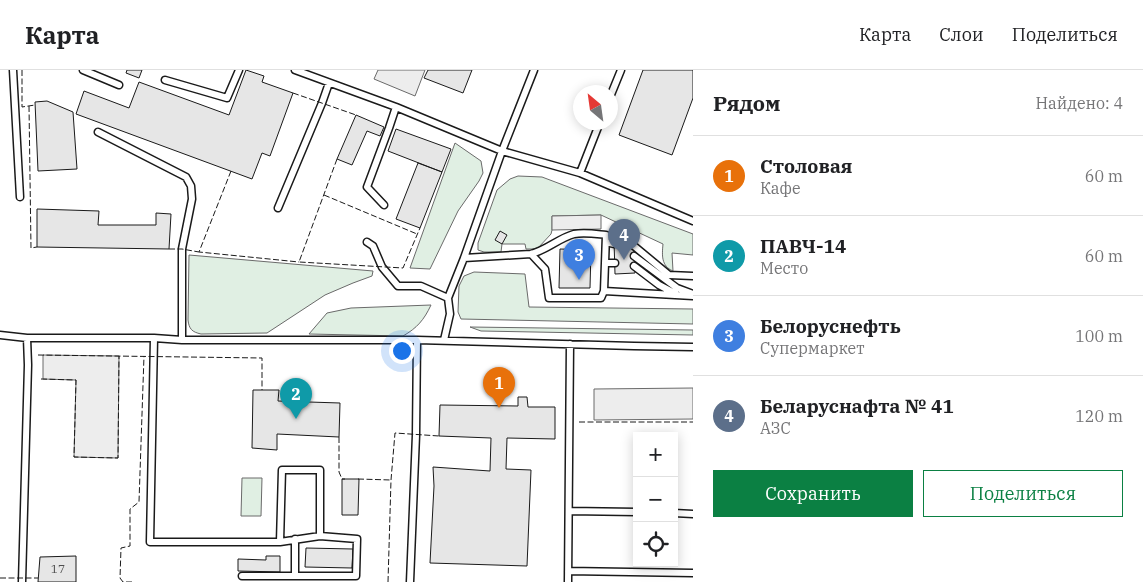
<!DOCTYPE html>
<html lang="ru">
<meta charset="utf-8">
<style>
:root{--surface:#fff;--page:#f2f2f2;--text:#202124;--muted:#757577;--line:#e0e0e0;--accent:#0b8043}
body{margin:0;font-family:"IBM Plex Serif",serif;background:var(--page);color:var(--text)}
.controls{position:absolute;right:15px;bottom:15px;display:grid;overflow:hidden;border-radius:0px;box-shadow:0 2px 12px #0003}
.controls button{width:45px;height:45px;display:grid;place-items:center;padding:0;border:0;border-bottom:1px solid var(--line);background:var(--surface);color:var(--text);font:25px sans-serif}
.compass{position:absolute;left:573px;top:15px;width:45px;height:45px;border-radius:50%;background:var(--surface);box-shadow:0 2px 12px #0003;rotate:331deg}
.you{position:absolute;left:401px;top:280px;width:18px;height:18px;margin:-12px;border:4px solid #fff;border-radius:50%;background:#1a73e8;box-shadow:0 0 0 8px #1a73e833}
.badge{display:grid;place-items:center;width:32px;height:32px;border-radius:50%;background:var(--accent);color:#fff;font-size:16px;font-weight:700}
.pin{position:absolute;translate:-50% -41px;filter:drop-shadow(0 1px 2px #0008)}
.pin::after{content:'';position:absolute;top:26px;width:18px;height:15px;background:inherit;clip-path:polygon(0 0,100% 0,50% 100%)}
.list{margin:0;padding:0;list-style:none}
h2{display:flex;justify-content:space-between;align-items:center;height:65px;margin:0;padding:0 20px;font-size:21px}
h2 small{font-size:16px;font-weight:400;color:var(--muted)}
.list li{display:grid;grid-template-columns:32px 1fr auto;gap:15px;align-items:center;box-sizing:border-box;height:80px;padding:0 20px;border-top:1px solid var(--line)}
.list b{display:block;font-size:19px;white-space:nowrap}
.list p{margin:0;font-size:16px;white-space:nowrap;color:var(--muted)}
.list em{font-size:16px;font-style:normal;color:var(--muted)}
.actions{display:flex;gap:10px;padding:15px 20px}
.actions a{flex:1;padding:11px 0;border:1px solid var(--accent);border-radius:0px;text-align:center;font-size:18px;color:var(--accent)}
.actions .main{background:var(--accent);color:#fff}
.icon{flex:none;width:28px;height:28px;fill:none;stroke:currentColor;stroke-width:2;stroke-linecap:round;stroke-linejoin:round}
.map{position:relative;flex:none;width:693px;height:512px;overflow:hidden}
header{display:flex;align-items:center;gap:30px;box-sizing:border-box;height:70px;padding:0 25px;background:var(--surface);border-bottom:1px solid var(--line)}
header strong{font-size:24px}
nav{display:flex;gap:28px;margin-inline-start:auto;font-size:18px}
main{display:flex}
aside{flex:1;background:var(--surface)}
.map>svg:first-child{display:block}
.green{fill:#e0efe3;stroke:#6a6a6a}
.parking{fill:#ededed;stroke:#6a6a6a}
.building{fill:#e6e6e6;stroke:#1a1a1a}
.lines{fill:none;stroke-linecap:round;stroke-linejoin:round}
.lane-casing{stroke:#1a1a1a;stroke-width:9}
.lane{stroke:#fff;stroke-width:6}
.fence{stroke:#1a1a1a;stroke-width:1;stroke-dasharray:6 2.5;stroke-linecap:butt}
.labels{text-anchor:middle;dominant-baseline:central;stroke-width:4;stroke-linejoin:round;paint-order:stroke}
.number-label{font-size:12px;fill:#4d4d4d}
</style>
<header>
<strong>Карта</strong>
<nav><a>Карта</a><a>Слои</a><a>Поделиться</a></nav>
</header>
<main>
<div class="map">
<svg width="693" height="512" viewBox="0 0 693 512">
<rect width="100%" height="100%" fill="#fff"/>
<path class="green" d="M455 73 481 91 483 103 479 111 458 141 430 199 410 198Z
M518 106 542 107 693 164V185L672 183 673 201C661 196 662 185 663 174L601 145 552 146V160L551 164 538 178 532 179H526L525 174H502L501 182H484L478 180V173L497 120 510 109Z
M189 185 373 201 372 206 353 213 325 225 267 263 201 264C192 262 189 259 188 250Z
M474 202 525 204 529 237 693 239V254L461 249 458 242 459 216 464 206Z
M431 235C424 250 417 258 403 266L309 264 327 243 351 238Z
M470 257 693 260V265L481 261Z
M242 408H262L261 446H241Z"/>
<path class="parking" d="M378 0H425L415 26 374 9Z
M601 145V159L552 160V146Z
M43 285 119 286 118 388 74 387 76 310 43 309Z
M693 318V349L594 350V319Z"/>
<path class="building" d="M127 0H142L139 8 126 3Z
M246 0 264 6 262 12 293 23 270 86 262 83 252 109 76 44 84 21 129 38 139 12 229 45Z
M428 0H472L463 23 424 8Z
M643 0H693V28L672 85 619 65Z
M47 31 73 42 77 99 38 101 35 32Z
M356 45 384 57 380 66 367 61 352 95 337 89Z
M396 59 451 79 442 102 388 81Z
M418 93 442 102 420 158 396 149Z
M37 139 99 141 98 155H156V143L171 144 169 179 37 177Z
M500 161 507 165 502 174 495 170Z
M634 170 635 203 615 204 614 171Z
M560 179 591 180 590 218H559Z
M253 320H279L278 331 340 333 339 367 277 364V380L252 378Z
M518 327H527L528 337H555V369L507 368 506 399 531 400 527 496 430 493 434 416 433 397 490 401 491 368 439 366 440 335 518 336Z
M342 409H359L358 445H342Z
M306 478 353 479 352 498 305 497Z
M76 486V512H38L40 487Z
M266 486H280V502L238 501V489L266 490Z"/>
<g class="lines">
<g class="lane-casing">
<path id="lane" d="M13 0 20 127
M83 0 119 15
M295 0 396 37 502 81 580 103 693 151
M165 10 227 28 239 0
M610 27 621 0
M98 62 186 107 191 116 192 129 182 179V270
M580 103 600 52
M384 135 367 117 389 58 396 37
M278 138 322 33 329 13
M367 172 373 176 382 197 398 216H421L448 228
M606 172 614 174
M634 176 669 205 693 206
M531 184 545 199 549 228H601L604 221
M634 186 677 218 693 224
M464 188 531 184C547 180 559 168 574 164 585 162 596 164 606 165L604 221 693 226
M605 193H615
M634 196 659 215 676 224
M0 265 27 268H154L182 270H417L634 276 693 277
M154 268 150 472H280L282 400H320V466L280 472
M444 270 450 244 448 228 464 188 502 81 534 0
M569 441 637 442
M674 443 693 444
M295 469V506H356L357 469 320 466
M568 501 693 503
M242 506H295
M22 512 28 295 27 268
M410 512 416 365 417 270
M568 512 570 274"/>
</g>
<use href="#lane" class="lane"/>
<path class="fence" d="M22 0V37L35 35
M293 23 356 45
M29 36 31 178 37 177
M337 89 299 192 403 198 420 158
M231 101 199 182 299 192
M324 125 417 164
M169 179H182L199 182
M38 285 262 288V320
M41 309 76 310 74 387 118 388 119 286
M579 352H693
M339 367V402L342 409H345
M358 409 391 410
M0 508H38
M132 512H123L120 508 121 478 130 476V439L139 432 144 286
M388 512 391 410 395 363 439 366"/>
</g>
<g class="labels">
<g class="number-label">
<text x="58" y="498">17</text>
</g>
</g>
</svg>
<div class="controls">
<button>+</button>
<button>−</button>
<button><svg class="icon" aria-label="locate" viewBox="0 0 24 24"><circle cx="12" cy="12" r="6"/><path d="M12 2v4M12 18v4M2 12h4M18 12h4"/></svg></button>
</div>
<svg class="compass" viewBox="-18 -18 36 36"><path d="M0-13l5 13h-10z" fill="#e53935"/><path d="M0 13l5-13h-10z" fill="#757577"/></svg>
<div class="you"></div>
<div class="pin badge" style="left:499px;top:338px;background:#e8710a">1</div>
<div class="pin badge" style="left:296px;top:349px;background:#0f9aa8">2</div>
<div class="pin badge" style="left:579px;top:210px;background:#3f7fe0">3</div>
<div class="pin badge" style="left:624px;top:190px;background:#5c6f8a">4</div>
</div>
<aside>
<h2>Рядом<small>Найдено: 4</small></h2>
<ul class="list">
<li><span class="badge" style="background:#e8710a">1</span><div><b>Столовая</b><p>Кафе</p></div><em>60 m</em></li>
<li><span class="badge" style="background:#0f9aa8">2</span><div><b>ПАВЧ-14</b><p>Место</p></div><em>60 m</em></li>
<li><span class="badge" style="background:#3f7fe0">3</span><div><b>Белоруснефть</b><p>Супермаркет</p></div><em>100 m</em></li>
<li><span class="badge" style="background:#5c6f8a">4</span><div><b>Беларуснафта № 41</b><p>АЗС</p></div><em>120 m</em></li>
</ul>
<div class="actions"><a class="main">Сохранить</a><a>Поделиться</a></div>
</aside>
</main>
